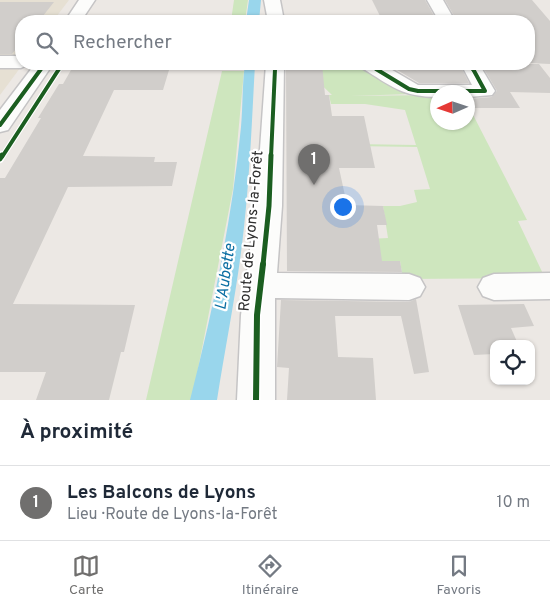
<!DOCTYPE html>
<html lang="fr">
<meta charset="utf-8">
<style>
:root{--surface:#fff;--page:#f2f2f3;--text:#1f2937;--muted:#747a83;--line:#e0e1e3;--accent:#706f6e}
body{margin:0;font-family:Overpass,sans-serif;background:var(--page);color:var(--text)}
.controls{position:absolute;right:15px;bottom:15px;display:grid;overflow:hidden;border-radius:10px;box-shadow:0 1px 4px #0004}
.controls button{width:45px;height:45px;display:grid;place-items:center;padding:0;border:0;border-bottom:1px solid var(--line);background:var(--surface);color:var(--text);font:25px sans-serif}
.compass{position:absolute;left:430px;top:85px;width:45px;height:45px;border-radius:50%;background:var(--surface);box-shadow:0 1px 4px #0004;rotate:267deg}
.you{position:absolute;left:342px;top:206px;width:18px;height:18px;margin:-12px;border:4px solid #fff;border-radius:50%;background:#1a73e8;box-shadow:0 0 0 8px #1a73e833}
.badge{display:grid;place-items:center;width:32px;height:32px;border-radius:50%;background:var(--accent);color:#fff;font-size:16px;font-weight:700}
.pin{position:absolute;translate:-50% -41px;filter:drop-shadow(0 1px 2px #0008)}
.pin::after{content:'';position:absolute;top:26px;width:18px;height:15px;background:inherit;clip-path:polygon(0 0,100% 0,50% 100%)}
.list{margin:0;padding:0;list-style:none}
h2{display:flex;justify-content:space-between;align-items:center;height:65px;margin:0;padding:0 20px;font-size:21px}
h2 small{font-size:16px;font-weight:400;color:var(--muted)}
.list li{display:grid;grid-template-columns:32px 1fr auto;gap:15px;align-items:center;box-sizing:border-box;height:75px;padding:0 20px;border-top:1px solid var(--line)}
.list b{display:block;font-size:19px;white-space:nowrap}
.list p{margin:0;font-size:16px;white-space:nowrap;color:var(--muted)}
.list em{font-size:16px;font-style:normal;color:var(--muted)}
.icon{flex:none;width:28px;height:28px;fill:none;stroke:currentColor;stroke-width:2;stroke-linecap:round;stroke-linejoin:round}
.map{position:relative;flex:none;width:550px;height:400px;overflow:hidden}
.search{position:absolute;background:var(--surface);box-shadow:0 1px 4px #0004;left:15px;right:15px;top:15px;height:55px;display:flex;align-items:center;gap:12px;box-sizing:border-box;padding:0 18px;border-radius:20px;color:var(--muted);font-size:19px}
.sheet{height:140px;background:var(--surface)}
nav{display:flex;justify-content:space-around;align-items:center;box-sizing:border-box;height:70px;border-top:1px solid var(--line);background:var(--surface);font-size:14px;color:var(--muted)}
nav a{display:grid;justify-items:center;gap:2px}
nav .on{color:var(--accent)}
.map>svg:first-child{display:block}
.education{fill:#e6e0d3}
.green{fill:#cee6be}
.water{fill:#99d6ec}
.building{fill:#d1cecb}
.lines{fill:none;stroke-linecap:round;stroke-linejoin:round}
.minor-casing{stroke:#c5c4c5;stroke-width:3}
.minor{fill:#fcfcfb;fill-rule:evenodd}
.cycleway-far3-casing{stroke:#fff;stroke-width:5}
.cycleway-far2-casing{stroke:#fff;stroke-width:6}
.cycleway-far1-casing{stroke:#fff;stroke-width:8}
.cycleway-casing{stroke:#fff;stroke-width:9}
.cycleway-far3{stroke:#1b5e20;stroke-width:3}
.cycleway-far2{stroke:#1b5e20;stroke-width:4}
.cycleway-far1{stroke:#1b5e20;stroke-width:5}
.cycleway{stroke:#1b5e20;stroke-width:6}
.labels{text-anchor:middle;dominant-baseline:central;stroke-width:4.5;stroke-linejoin:round;paint-order:stroke}
.street-label{font-size:15px;fill:#2e2e2e;stroke:#fff}
.water-label{font-size:16px;font-style:italic;fill:#0d6fa3;stroke:#fff}
</style>
<div class="map">
<svg width="550" height="400" viewBox="0 0 550 400">
<rect width="100%" height="100%" fill="#ece8e4"/>
<path class="education" d="M0 0H69L53 21H21L23 64 0 95Z"/>
<path class="green" d="M234 0H248L245 21H231Z
M368 66 411 94 350 96 437 95 438 122H468V105L527 220 518 221 545 278 403 279 400 261H371L368 239 388 238 383 206H400L417 202 414 190 430 189 417 147 353 146V144L416 145 405 110 365 104H331L329 95H332L307 71Z
M222 71H244L233 189 192 400H146Z"/>
<path class="water" d="M249 0H261L259 21H246Z
M245 64H255C252 118 250 173 244 227 238 285 226 342 217 400H190C213 310 232 220 241 127 243 105 242 86 245 64Z"/>
<path class="building" d="M372 0H425L437 21 382 20Z
M445 0H532L550 21V64L529 63V21H457Z
M0 2H54L39 21H21V43L12 54H0Z
M291 64H322L325 95H329L332 116H364L375 168H339L347 205 383 206 387 225H377L382 261H400L402 272 287 271 286 70H289Z
M387 64 460 65 469 83H419Z
M481 64H539L550 78V93L510 92 520 108H470L468 99 492 97 497 91Z
M71 70H169L163 90H114L83 156 155 157 154 162H177L172 186 68 187 13 304 135 305 124 352H121L109 400H36L46 372H0V178H5L41 118H38L59 84H63Z
M416 299 429 372 414 374 401 316H335L338 357 373 358 376 400H287L289 368 277 367 281 300 409 302Z
M524 304 534 326 511 328 518 344H494V354L474 355 458 305Z"/>
<g class="lines">
<g class="minor-casing">
<path id="minor" d="M79 0H95L81 21H65Z
M264 0H280L284 21H268Z
M427 0H443L455 21H439Z
M0 56H21V64H29L21 68H0Z
M35 64H53L8 130 0 132V110Z
M266 64H284L282 206 277 273 409 274 420 278 425 287 420 296 409 300 275 298V400H237L241 315 256 206Z
M360 64H382L418 85H472L461 64H479L495 91 492 95 468 97V92H438V97C402 97 391 86 362 68Z
M550 273V299L494 300 483 296 478 287 483 278 494 274Z"/>
</g>
<use href="#minor" class="minor"/>
<g class="cycleway-far3-casing">
<path id="cycleway-far3" d="M369 64 378 70
M470 64 473 70
M40 70 44 64
M58 70 62 64
M275 70V64"/>
</g>
<g class="cycleway-far2-casing">
<path id="cycleway-far2" d="M376 69 409 89 418 91H485L473 69
M0 125 41 69
M2 157 59 69
M271 157 275 69"/>
</g>
<g class="cycleway-far1-casing">
<path id="cycleway-far1" d="M0 159 2 155
M263 265 269 206 271 155"/>
</g>
<g class="cycleway-casing">
<path id="cycleway" d="M256 400 257 315 263 264"/>
</g>
<use href="#cycleway-far3" class="cycleway-far3"/>
<use href="#cycleway-far2" class="cycleway-far2"/>
<use href="#cycleway-far1" class="cycleway-far1"/>
<use href="#cycleway" class="cycleway"/>
</g>
<g class="labels">
<g class="street-label">
<text transform="translate(252 231) rotate(-85)">Route de Lyons-la-Forêt</text>
</g>
<g class="water-label">
<text transform="translate(226 277) rotate(-82)">L'Aubette</text>
</g>
</g>
</svg>
<div class="controls">
<button><svg class="icon" aria-label="locate" viewBox="0 0 24 24"><circle cx="12" cy="12" r="6"/><path d="M12 2v4M12 18v4M2 12h4M18 12h4"/></svg></button>
</div>
<svg class="compass" viewBox="-18 -18 36 36"><path d="M0-13l5 13h-10z" fill="#e53935"/><path d="M0 13l5-13h-10z" fill="#747a83"/></svg>
<div class="you"></div>
<div class="pin badge" style="left:314px;top:185px">1</div>
<div class="search"><svg class="icon" aria-label="search" viewBox="0 0 24 24"><circle cx="10" cy="10" r="6"/><path d="M15 15l6 6"/></svg>Rechercher</div>
</div>
<section class="sheet">
<h2>À proximité<small></small></h2>
<ul class="list">
<li><span class="badge">1</span><div><b>Les Balcons de Lyons</b><p>Lieu · Route de Lyons-la-Forêt</p></div><em>10 m</em></li>
</ul>
</section>
<nav>
<a class="on"><svg class="icon" aria-label="map" viewBox="0 0 24 24"><path d="M3 6l6-2 6 2 6-2v14l-6 2-6-2-6 2zM9 4v14M15 6v14"/></svg>Carte</a>
<a><svg class="icon" aria-label="directions" viewBox="0 0 24 24"><path d="M12 3l9 9-9 9-9-9zM9 14v-3h6M13 9l2 2-2 2"/></svg>Itinéraire</a>
<a><svg class="icon" aria-label="saved" viewBox="0 0 24 24"><path d="M7 4h10v16l-5-4-5 4z"/></svg>Favoris</a>
</nav>
